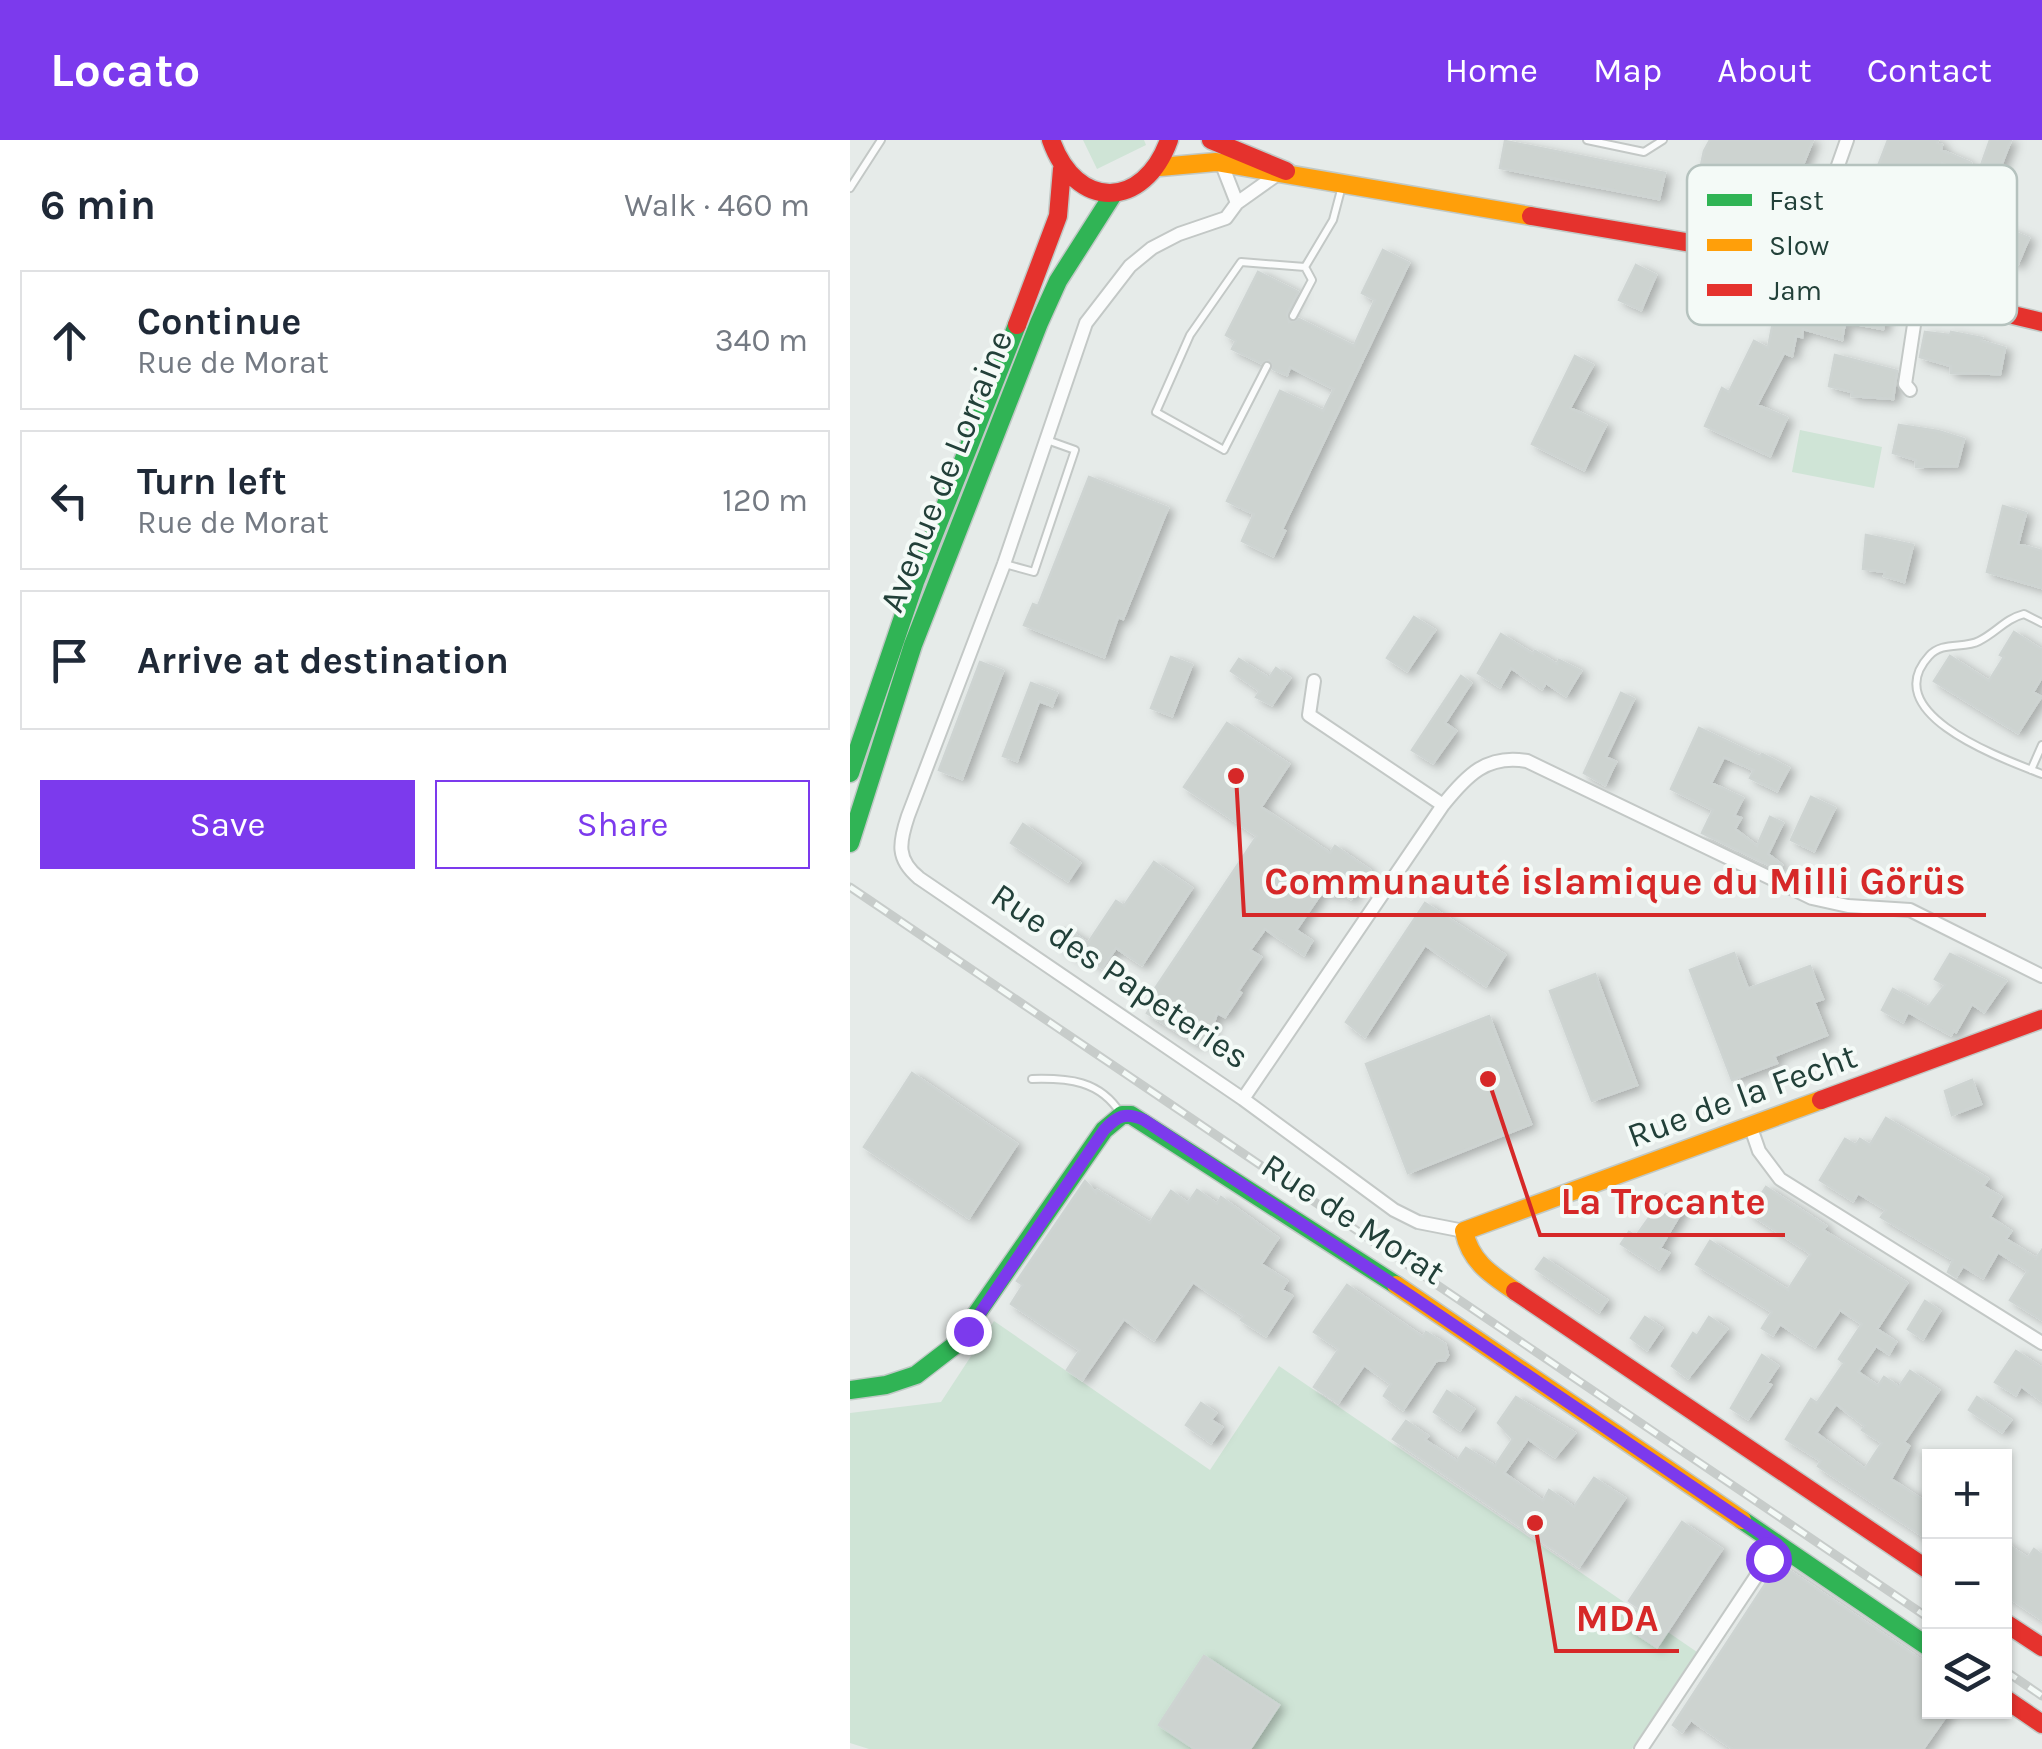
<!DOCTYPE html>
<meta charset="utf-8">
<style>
:root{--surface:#fff;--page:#f6f6f7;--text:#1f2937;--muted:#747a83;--line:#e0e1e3;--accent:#7c3aed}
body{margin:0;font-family:Karla,sans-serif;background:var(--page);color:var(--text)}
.controls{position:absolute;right:30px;bottom:30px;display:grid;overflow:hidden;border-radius:0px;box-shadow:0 2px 8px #0004}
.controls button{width:90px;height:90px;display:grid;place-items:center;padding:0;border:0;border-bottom:2px solid var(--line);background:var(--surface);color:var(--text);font:50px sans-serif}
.stop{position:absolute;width:30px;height:30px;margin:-22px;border:8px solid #7c3aed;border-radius:50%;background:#fff}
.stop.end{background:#7c3aed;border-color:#fff;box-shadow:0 2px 10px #0008}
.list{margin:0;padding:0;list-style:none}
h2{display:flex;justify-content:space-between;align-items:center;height:130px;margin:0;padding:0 40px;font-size:42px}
h2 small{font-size:32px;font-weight:400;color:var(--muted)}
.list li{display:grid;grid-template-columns:65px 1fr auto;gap:30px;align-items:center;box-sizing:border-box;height:140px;margin:0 20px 20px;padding:0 20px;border:2px solid var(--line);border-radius:0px}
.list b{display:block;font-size:38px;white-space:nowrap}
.list p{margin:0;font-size:32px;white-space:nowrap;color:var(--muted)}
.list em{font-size:32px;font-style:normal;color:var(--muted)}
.actions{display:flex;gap:20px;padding:30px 40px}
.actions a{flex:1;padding:22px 0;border:2px solid var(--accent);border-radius:0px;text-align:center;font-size:35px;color:var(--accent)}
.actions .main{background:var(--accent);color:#fff}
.icon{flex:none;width:55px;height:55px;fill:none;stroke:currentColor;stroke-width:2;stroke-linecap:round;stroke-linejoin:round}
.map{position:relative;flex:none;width:1192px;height:1609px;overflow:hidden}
header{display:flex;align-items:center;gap:60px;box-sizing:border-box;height:140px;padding:0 50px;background:var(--accent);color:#fff}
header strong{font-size:48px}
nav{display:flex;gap:55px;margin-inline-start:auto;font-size:35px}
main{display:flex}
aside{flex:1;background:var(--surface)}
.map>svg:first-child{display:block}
.green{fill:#cfe4d6}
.building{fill:#cdd3d0;stroke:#ced4d2;stroke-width:2.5;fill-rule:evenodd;filter:url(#shadow)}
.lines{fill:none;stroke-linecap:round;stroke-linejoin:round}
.lane-casing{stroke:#c3c8c6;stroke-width:10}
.street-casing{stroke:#c3c8c6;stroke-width:16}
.fast-casing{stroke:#c1c9c6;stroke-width:21}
.slow-casing{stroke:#c1c9c6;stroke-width:21}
.jam-casing{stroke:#c1c9c6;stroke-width:21}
.lane{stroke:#fbfcfc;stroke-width:6}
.street{stroke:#fbfcfc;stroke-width:12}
.fast{stroke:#30b455;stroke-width:18}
.slow{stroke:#ff9f0a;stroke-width:18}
.jam{stroke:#e5322d;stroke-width:18}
.rail-casing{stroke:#c7ccca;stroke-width:9}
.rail{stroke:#f4faf7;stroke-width:5;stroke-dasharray:15;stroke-linecap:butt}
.route{stroke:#7c3aed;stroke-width:12}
.labels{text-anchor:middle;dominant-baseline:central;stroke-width:8;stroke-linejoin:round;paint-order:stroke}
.street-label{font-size:35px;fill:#224039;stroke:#f4faf7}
.key{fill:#f4faf7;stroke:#b5c2be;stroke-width:2.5}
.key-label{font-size:28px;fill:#224039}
.leader{fill:none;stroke:#d62828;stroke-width:4}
.callout-dot{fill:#d62828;stroke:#f4faf7;stroke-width:4}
.callout-label{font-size:38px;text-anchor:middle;font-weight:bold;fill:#d62828;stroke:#f4faf7;stroke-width:8;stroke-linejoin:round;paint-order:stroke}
</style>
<header>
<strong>Locato</strong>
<nav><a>Home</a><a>Map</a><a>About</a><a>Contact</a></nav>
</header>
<main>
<aside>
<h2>6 min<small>Walk · 460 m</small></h2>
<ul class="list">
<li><svg class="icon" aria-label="ahead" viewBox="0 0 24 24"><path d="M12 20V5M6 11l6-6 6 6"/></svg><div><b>Continue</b><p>Rue de Morat</p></div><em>340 m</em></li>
<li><svg class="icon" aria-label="left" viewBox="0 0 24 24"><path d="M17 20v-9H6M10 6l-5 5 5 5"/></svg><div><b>Turn left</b><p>Rue de Morat</p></div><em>120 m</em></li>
<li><svg class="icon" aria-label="arrive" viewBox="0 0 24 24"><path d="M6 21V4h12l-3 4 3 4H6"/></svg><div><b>Arrive at destination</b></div></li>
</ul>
<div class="actions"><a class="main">Save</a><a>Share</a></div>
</aside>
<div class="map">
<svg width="1192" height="1609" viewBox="0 0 1192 1609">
<defs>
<filter id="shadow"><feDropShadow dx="5.5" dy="3.5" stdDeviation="5" flood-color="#0004"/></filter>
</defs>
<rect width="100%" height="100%" fill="#e6ebe9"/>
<path class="green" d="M233 0H294L296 5 247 29Z
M950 290 1032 307 1024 348 942 332Z
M144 1181 360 1330 429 1226 847 1512 782 1609H19L0 1603V1273L91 1262Z"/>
<path class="building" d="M860 0H963L948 37 940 36 930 85 842 68 854 11Z
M1038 0H1088L1087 3 1092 5 1091 10 1121 23 1117 33 1092 23 1070 78 1055 72 1045 97 1014 85 1016 79 1013 78 1021 53 1018 52Z
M1140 0H1161L1142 49 1125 42Z
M655 1 815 33 809 59 650 28Z
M1096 73 1128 86 1130 79 1179 98 1168 124 1157 120 1160 109 1124 95 1121 101 1108 96 1101 112 1084 105Z
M533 110 559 123 432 389 435 391 423 416 392 401 404 374 377 361 430 251 473 271 484 249 440 227 437 235 423 229 419 220 411 223 382 209 386 201 376 195 408 132 448 152 437 174 439 182 449 179 504 206 525 160 512 153Z
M786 125 806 135 791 170 769 160Z
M929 151 955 157 952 169 957 171 956 175 994 181 997 164 1036 172 1033 189 995 182 992 200 953 189 952 197 946 196 942 216 934 213 907 265 937 278 920 316 855 286 872 248 879 252 904 201 918 208Z
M1075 192 1100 195 1101 192 1132 198 1131 201 1155 208 1150 234 1101 233V226L1070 217Z
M985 215 1047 231 1043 259 1002 256V252L979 246Z
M725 216 743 225 720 268 756 285 734 330 682 304Z
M1049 285 1088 291 1114 299 1107 326 1066 327V320L1043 313Z
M239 337 318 368 273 479 268 477 254 517 174 485 183 464 188 466Z
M1153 366 1176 373 1168 404 1192 411V448L1137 432Z
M1016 395 1063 405 1054 442 1034 436 1035 432 1013 429Z
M564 477 585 490 557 531 537 518Z
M1164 492 1192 510V537L1183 552 1191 557 1168 593 1084 541 1100 516 1139 541 1154 517 1150 515Z
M651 494 683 514 685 511 707 524 709 520 731 531 716 556 696 543 692 549 661 528 650 547 628 533Z
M321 517 342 525 322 576 301 568Z
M389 519 419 538 426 528 440 538 422 565 406 557 410 551 381 531Z
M130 522 153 531 112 639 89 630Z
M611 536 621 543 595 583 606 591 583 623 562 610Z
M181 543 207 553 202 566 189 561 167 621 153 616Z
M771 553 784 559 756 617 766 622 755 645 734 633Z
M377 583 439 624 411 667 480 713 485 706 520 730 501 759 488 750 484 756 474 749 446 790 462 801 454 815 415 789 400 810 411 817 388 851 391 853 375 877 367 873 358 900 347 904 297 873 306 859 300 856 407 696 334 647Z
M849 588 910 617 912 614 939 628 927 651 900 638 904 630 874 617 861 643 893 658 884 676 891 678 885 689 907 706 920 677 933 683 918 714 932 725 929 730 852 693 863 670 821 649Z
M961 657 985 668 964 711 941 700Z
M173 684 230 723 218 741 161 703Z
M304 722 342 748 292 825 266 808 252 828 231 813 229 818 210 805 213 801 208 798 215 788 238 803 266 761 274 766Z
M575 763 655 815 636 846 575 805 515 897 496 882Z
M884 813 898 849 960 826 973 859 964 862 977 895 924 916 927 923 882 940 840 830Z
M1100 814 1156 841 1134 872 1122 864 1106 892 1104 890 1101 895 1058 872 1053 882 1032 870 1043 849 1076 867 1080 865 1095 845 1085 839Z
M745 834 787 945 742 961 700 851Z
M639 876 681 984 558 1033 516 924Z
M62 933 167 1004 119 1078 14 1007Z
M1122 940 1131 964 1102 975 1095 951Z
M1036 978 1138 1039 1133 1046 1151 1057 1140 1077 1161 1091 1156 1099 1186 1118 1185 1120 1192 1110V1180L1160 1160 1178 1131 1148 1112 1133 1138 1113 1126 1106 1137 1098 1132 1103 1120 1031 1077 1036 1070 1008 1053 1003 1061 970 1040 995 999 1006 1005 1010 999 1020 1005Z
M235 1041 246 1053 247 1050 300 1083 321 1051 338 1063 347 1050 367 1064 371 1057 428 1098 411 1124 437 1141 432 1150 442 1156 416 1196 391 1180 394 1176 343 1142 304 1200 274 1179 232 1240 217 1230 230 1210 161 1164 173 1145 167 1141Z
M916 1047 976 1086 973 1090 1057 1143 1027 1189 1046 1202 1039 1214 1026 1206 1008 1232 1028 1246 1034 1237 1049 1247 1060 1231 1089 1250 1054 1302 1059 1306 1041 1339 1080 1365V1401L968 1326 971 1321 936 1299 961 1259 967 1263 994 1223 989 1219 1012 1184 990 1170 965 1207 930 1184 923 1195 912 1188 922 1172 846 1124 860 1101 938 1150 961 1114 899 1073ZM986 1264 1015 1286 1012 1290 1032 1303 1015 1329 966 1293Z
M816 1054 835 1066 810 1108 819 1113 809 1129 771 1104 779 1092 786 1096Z
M694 1118 757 1160 749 1172 686 1129Z
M497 1145 573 1197 576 1192 595 1204 598 1215 595 1220 586 1221 553 1270 534 1256 541 1244 514 1225 488 1263 464 1247 489 1209 464 1192Z
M1075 1161 1090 1171 1073 1199 1058 1189Z
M795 1177 812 1188 797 1210 781 1198Z
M859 1177 877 1189 838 1238 822 1226 843 1193 847 1196Z
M1166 1211 1192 1228V1261L1171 1246 1166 1255 1145 1242Z
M912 1215 928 1226 917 1243 921 1245 898 1279 881 1268Z
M597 1251 624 1269 610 1290 584 1272Z
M666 1257 725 1293 705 1317 678 1299 654 1333 693 1361 699 1350 724 1367 744 1338 775 1358 729 1427 543 1299 556 1281 578 1296 575 1300 607 1321 616 1308 645 1326 663 1299 648 1283Z
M1127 1257 1161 1280 1152 1292 1119 1270Z
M351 1263 366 1273 361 1280 372 1287 361 1303 336 1285Z
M832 1382 872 1409 807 1507 778 1488 791 1469 779 1461Z
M1154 1402 1178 1418 1184 1409 1192 1415V1480L1154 1454Z
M934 1427 1080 1526V1572H1099L1073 1609H883L841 1580 832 1592 823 1585 925 1429Z
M354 1516 429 1565 400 1609H345L309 1585Z"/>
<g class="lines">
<g class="lane-casing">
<path id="lane" d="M737 0 794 12 813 0
M0 48 31 0
M443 176 462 140 455 127
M417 226 374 310 306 272 340 195 391 122 455 127 483 80 492 46
M155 424 184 432 225 310 197 300
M1192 483 1174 474C1155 479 1147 492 1129 501 1114 509 1092 501 1079 516 1026 574 1154 619 1192 634
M1181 630 1192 605
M182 939C218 938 250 940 271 974"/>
</g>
<g class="street-casing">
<path id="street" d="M371 22 387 63
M425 36 387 63 376 78 329 94 302 108 280 126 236 183 154 424 58 676C49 703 46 719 69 738L393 959 544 1070 568 1082 614 1091
M954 122 997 0
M1060 250 1055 244 1069 152
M464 541 459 575 593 665
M393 959 593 665C617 635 637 614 677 621L962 758 998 766 1060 770 1192 836
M901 988 909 1011 930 1039 1192 1203
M791 1609 927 1405"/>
</g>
<g class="fast-casing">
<path id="fast" d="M0 633 65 442 167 185
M0 703 63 505 189 183 208 141 264 53
M0 1250 36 1245 66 1235 105 1205 254 990 272 975H281L546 1145
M892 1380 1080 1508"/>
</g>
<g class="slow-casing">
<path id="slow" d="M310 27 366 22 681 76
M546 1145 892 1380
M665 1151C640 1134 620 1121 614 1091L971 960"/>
</g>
<g class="jam-casing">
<path id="jam" d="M201 0C226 71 294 70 319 0
M361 0 436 31
M681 76 954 122 974 130 1192 182
M167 185 208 76 212 29
M971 960 1192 879
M665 1151 1080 1431
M1154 1482 1192 1507
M1154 1558 1192 1584"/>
</g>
<use href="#lane" class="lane"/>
<use href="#street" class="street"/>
<use href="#fast" class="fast"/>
<use href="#slow" class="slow"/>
<use href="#jam" class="jam"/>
<g class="rail-casing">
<path id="rail" d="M0 747 1080 1479
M1154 1530 1192 1556"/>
</g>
<use href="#rail" class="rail"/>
</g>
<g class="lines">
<path class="route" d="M118 1191 254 990C268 975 276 972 294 980L561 1156 927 1404 918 1419"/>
</g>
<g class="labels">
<g class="street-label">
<text transform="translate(96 331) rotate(-68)">Avenue de Lorraine</text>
<text transform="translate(270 836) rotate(34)">Rue des Papeteries</text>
<text transform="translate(892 956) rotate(-20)">Rue de la Fecht</text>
<text transform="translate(503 1079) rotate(33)">Rue de Morat</text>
</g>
</g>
<rect x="837" y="25" width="330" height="160" rx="15" class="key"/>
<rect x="857" y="54" width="45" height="12" fill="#30b455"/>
<rect x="857" y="99" width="45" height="12" fill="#ff9f0a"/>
<rect x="857" y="144" width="45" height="12" fill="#e5322d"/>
<g class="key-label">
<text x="919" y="70">Fast</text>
<text x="919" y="115">Slow</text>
<text x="919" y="160">Jam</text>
</g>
<path class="leader" d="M386 636L394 775H1136M638 939L690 1095H935M685 1383L706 1511H829"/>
<g class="callout-dot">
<circle cx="386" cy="636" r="10"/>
<circle cx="638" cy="939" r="10"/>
<circle cx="685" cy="1383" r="10"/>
</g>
<g class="callout-label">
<text x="765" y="754">Communauté islamique du Milli Görüs</text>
<text x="813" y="1074">La Trocante</text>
<text x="767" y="1491">MDA</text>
</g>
</svg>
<div class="controls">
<button>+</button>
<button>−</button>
<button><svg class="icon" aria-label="layers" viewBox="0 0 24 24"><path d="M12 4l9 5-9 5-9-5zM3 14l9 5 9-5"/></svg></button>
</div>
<div class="stop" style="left:918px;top:1419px"></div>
<div class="stop end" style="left:118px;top:1191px"></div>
</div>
</main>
